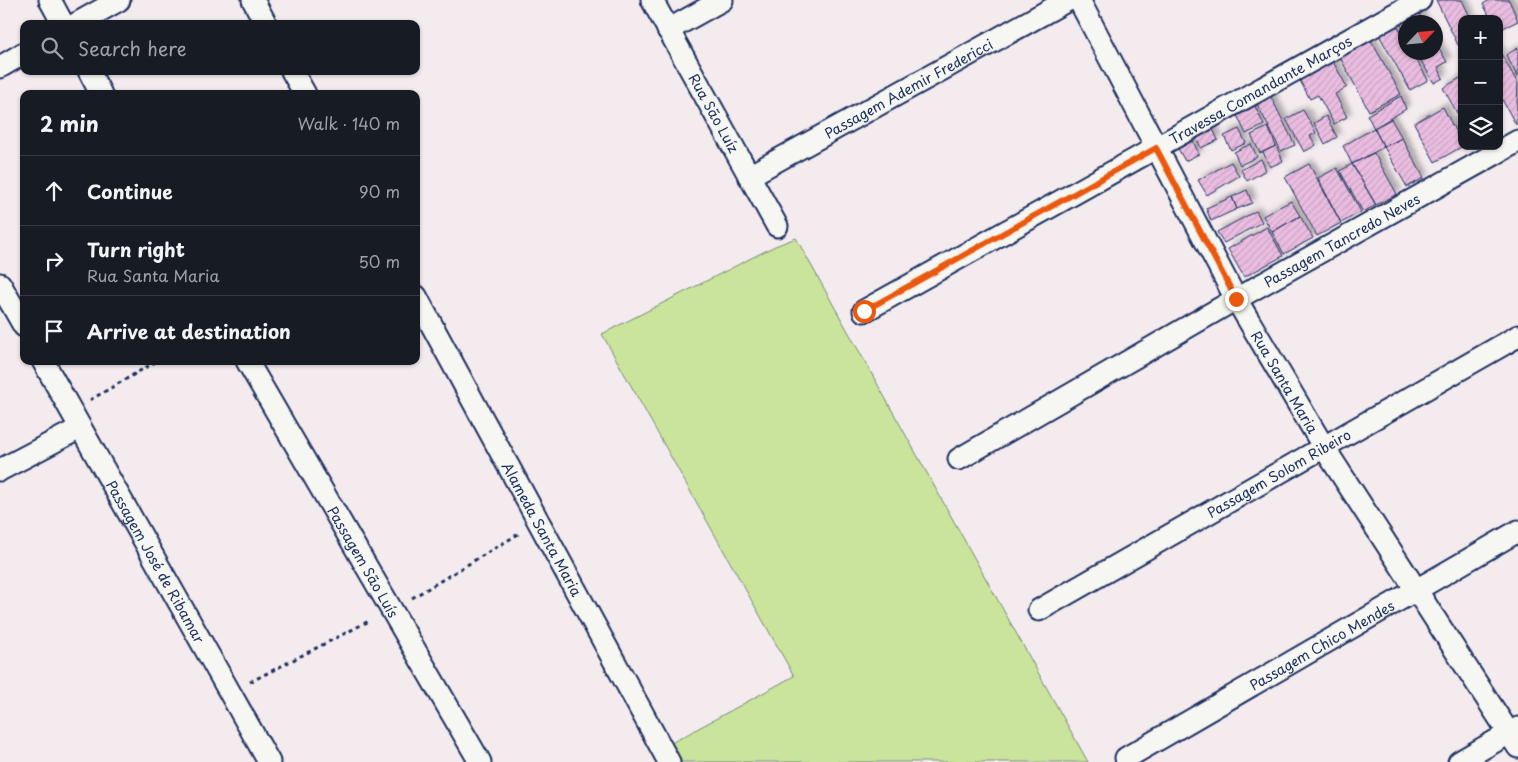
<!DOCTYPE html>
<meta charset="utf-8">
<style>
:root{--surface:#171b24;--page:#242831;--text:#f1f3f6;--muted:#9ea1a6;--line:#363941}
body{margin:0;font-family:"Playpen Sans",sans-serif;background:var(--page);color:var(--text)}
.controls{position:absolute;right:15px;top:15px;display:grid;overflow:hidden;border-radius:10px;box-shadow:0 1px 4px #0004}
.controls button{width:45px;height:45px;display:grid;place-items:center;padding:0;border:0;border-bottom:1px solid var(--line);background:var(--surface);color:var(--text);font:25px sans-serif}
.compass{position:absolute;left:1398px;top:15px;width:45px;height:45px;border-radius:50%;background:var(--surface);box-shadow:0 1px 4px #0004;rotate:64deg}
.stop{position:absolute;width:15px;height:15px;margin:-11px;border:4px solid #ea580c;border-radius:50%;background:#fff}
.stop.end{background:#ea580c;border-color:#fff;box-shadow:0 1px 5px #0008}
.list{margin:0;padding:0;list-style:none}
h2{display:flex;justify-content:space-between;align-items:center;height:65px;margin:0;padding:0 20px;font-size:21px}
h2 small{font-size:16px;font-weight:400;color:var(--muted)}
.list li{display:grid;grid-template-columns:32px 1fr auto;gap:15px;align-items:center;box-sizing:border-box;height:70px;padding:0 20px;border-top:1px solid var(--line)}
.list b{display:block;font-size:19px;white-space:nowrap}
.list p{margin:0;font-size:16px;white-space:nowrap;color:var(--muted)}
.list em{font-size:16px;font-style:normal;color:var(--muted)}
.icon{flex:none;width:28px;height:28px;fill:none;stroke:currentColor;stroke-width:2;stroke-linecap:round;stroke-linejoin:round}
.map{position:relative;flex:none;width:1518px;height:762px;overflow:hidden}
.search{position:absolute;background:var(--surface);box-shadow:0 1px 4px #0004;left:20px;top:20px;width:400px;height:55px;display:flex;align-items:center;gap:12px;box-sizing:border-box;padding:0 18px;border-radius:10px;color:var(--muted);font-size:19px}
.panel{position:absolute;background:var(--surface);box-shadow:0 1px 4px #0004;left:20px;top:90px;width:400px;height:275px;border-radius:10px}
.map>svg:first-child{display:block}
.garden{fill:#cae49b;stroke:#728a7c}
.building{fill:url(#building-hatch);stroke:#1b2f5e;filter:url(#shadow)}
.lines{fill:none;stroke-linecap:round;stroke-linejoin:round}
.street-casing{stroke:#1b2f5e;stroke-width:25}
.path{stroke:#1b2f5e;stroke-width:3;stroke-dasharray:4 4;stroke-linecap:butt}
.street{stroke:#f6f6f2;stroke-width:21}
.route{stroke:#ea580c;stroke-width:6}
.labels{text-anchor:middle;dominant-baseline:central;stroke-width:5;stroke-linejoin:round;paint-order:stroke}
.street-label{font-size:14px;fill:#1b2f5e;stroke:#f6f6f2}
</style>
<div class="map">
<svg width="1518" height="762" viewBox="0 0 1518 762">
<defs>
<pattern id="building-hatch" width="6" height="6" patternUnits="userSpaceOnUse" patternTransform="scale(1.25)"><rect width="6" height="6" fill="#ebbde0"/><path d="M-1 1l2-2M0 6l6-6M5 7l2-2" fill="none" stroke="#c9a3c3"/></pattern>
<filter id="shadow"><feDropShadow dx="4.5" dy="-4.5" stdDeviation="2.5" flood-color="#0004"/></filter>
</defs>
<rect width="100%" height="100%" fill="#f4ebee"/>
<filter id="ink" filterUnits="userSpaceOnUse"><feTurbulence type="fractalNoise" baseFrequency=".02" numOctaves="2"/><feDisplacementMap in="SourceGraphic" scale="10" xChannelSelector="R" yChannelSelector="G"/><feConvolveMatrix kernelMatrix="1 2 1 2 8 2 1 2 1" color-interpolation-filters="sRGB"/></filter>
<g filter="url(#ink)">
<path class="garden" d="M796 238 1088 762H675L666 746 794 676 602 334 775 246Z"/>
<path class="building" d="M1436 0H1462L1471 19H1462V43L1458 45Z
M1490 0H1509L1518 21 1499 30V19H1491L1483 4Z
M1415 7 1424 22H1406V33L1396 17Z
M1397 25 1406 40V52H1412L1428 80 1410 90 1379 35Z
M1368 35 1401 94 1369 111 1337 52Z
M1436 43 1447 62 1438 67 1443 78 1434 83 1416 52H1436Z
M1518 48V77L1506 55Z
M1499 50 1518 84 1516 125 1499 94Z
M1332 60 1347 87 1335 94 1347 117 1334 124 1318 95 1310 99 1299 79Z
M1462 77V119L1461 120 1443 88Z
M1270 95 1295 145 1281 151 1256 102Z
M1401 96 1406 109 1374 128 1367 115Z
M1253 102 1264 125 1246 134 1235 111Z
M1443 107 1463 146 1435 162 1414 123Z
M1303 110 1316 133 1310 136 1316 145 1304 152 1286 119Z
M1326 116 1337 137 1325 144 1314 123Z
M1391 119 1402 138 1384 147 1374 128Z
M1211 125 1218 140 1201 148 1194 133Z
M1268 127 1276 146 1260 153 1251 135Z
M1374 128 1384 147 1352 164 1343 146Z
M1239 129 1246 143 1231 150 1224 136Z
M1402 138 1424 178 1407 187 1384 147Z
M1192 139 1199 154 1185 161 1177 147Z
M1251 144 1257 157 1240 165 1234 152Z
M1276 146 1283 161 1270 167 1263 152Z
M1374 153 1397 194 1376 205 1352 164Z
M1261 159 1266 170 1247 181 1241 170Z
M1231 162 1239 176 1207 195 1198 180Z
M1309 164 1341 223 1317 236 1285 177Z
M1352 164 1376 205 1363 212 1340 171Z
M1337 168 1361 212 1341 223 1318 178Z
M1247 190 1252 203 1237 209 1232 197Z
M1232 197 1237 209 1211 221 1206 208Z
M1291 201 1300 216 1272 232 1263 216Z
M1256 211 1262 222 1224 243 1217 232Z
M1300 216 1313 238 1284 254 1272 232Z
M1267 227 1283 256 1244 277 1228 249Z"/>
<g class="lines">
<g class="street-casing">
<g id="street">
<path d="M50 0 63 24"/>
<path d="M253 0 266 24"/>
<path id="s1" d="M652 0 777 226"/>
<path id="s2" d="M1079 0 1236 299 1323 446 1518 747"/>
<path d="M76 24 119 0"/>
<path d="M668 30 722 0"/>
<path d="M0 67 24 53"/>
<path d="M89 71 101 94"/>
<path d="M292 71 305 94"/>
<path id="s3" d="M749 176 1068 0"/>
<path d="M0 284 24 326"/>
<path id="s4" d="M416 296 669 762"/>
<path id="s5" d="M864 311 1420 0"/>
<path id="s6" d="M43 361 269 762"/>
<path id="s7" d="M247 361 480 762"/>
<path id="s8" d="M959 459 1236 299 1518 141"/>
<path d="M0 470 80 428"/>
<path id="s9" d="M1039 610 1518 336"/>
<path id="s10" d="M1126 758 1518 531"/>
<path d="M1459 762 1518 728"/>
</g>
</g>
<path class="path" d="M90 400 157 361
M412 598 520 533
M250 682 371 620"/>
<use href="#street" class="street"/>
</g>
</g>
<g class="lines" filter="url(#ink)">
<path class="route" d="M864 311 1156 148 1236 299"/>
</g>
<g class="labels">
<g class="street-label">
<text stroke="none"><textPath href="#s3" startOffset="182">Passagem Ademir Fredericci</textPath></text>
<text stroke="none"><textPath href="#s5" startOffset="454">Travessa Comandante Marços</textPath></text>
<text stroke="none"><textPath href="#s1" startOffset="129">Rua São Luíz</textPath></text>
<text stroke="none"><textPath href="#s8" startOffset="441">Passagem Tancredo Neves</textPath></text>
<text stroke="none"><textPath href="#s2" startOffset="434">Rua Santa Maria</textPath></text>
<text stroke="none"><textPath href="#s9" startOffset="276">Passagem Solom Ribeiro</textPath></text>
<text stroke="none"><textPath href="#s4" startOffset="265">Alameda Santa Maria</textPath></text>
<text stroke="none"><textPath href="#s6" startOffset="230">Passagem José de Ribamar</textPath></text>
<text stroke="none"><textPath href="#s7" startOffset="232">Passagem São Luís</textPath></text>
<text stroke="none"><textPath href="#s10" startOffset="226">Passagem Chico Mendes</textPath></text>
</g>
</g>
</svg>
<div class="controls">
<button>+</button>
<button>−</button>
<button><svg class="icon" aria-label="layers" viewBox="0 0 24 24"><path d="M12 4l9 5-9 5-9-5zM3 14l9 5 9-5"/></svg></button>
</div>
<svg class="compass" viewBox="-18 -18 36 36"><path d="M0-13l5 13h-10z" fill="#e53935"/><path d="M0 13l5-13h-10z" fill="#9ea1a6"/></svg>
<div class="stop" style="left:864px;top:311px"></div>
<div class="stop end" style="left:1236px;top:299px"></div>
<div class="search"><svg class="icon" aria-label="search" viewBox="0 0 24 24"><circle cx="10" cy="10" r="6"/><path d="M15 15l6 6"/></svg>Search here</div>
<section class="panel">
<h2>2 min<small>Walk · 140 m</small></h2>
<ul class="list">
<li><svg class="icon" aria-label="ahead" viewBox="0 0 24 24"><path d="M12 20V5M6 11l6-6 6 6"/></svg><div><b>Continue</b></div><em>90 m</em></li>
<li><svg class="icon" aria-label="right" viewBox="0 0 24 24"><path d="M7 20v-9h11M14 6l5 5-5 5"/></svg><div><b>Turn right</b><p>Rua Santa Maria</p></div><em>50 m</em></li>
<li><svg class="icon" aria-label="arrive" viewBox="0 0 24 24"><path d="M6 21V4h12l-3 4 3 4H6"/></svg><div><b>Arrive at destination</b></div></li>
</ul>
</section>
</div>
